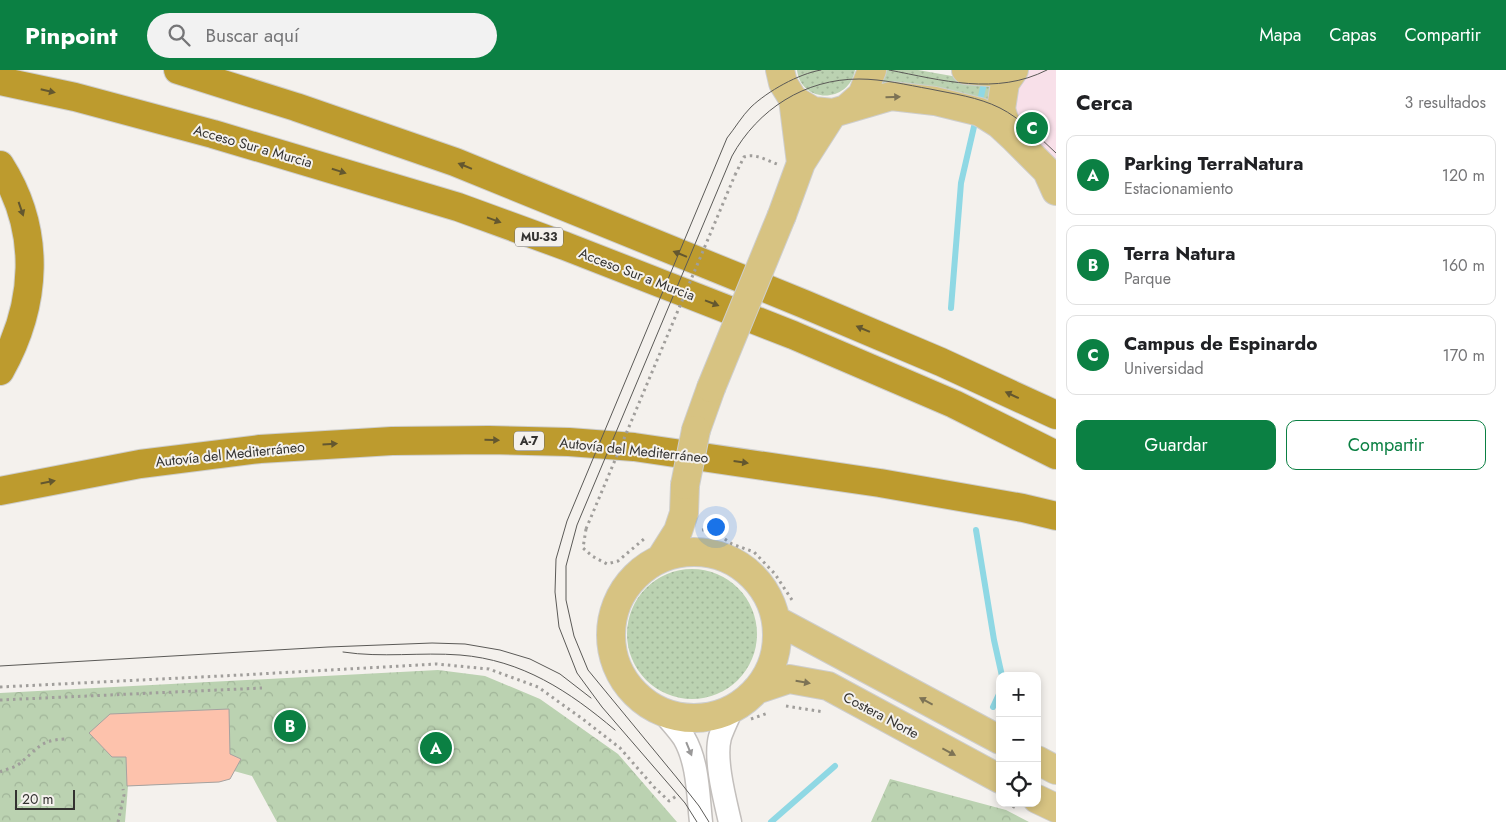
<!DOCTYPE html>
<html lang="es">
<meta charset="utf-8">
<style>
:root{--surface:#fff;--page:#f2f2f2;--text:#202124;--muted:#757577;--line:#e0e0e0;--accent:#0b8043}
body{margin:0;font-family:Jost,sans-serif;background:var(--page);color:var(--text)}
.controls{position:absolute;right:15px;bottom:15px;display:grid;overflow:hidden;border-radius:10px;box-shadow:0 2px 8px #0003}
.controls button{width:45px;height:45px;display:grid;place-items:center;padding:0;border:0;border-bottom:1px solid var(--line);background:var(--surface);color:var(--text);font:25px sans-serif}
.scale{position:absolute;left:15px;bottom:12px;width:60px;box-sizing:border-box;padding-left:5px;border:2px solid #333230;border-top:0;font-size:14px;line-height:18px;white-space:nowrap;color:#333230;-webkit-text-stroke:4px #f4f1ed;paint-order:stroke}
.you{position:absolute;left:715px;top:456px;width:18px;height:18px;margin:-12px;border:4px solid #fff;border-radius:50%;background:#1a73e8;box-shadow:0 0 0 8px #1a73e833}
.badge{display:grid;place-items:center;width:32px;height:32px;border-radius:50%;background:var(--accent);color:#fff;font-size:16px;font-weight:700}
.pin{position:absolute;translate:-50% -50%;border:2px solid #fff;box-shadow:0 1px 5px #0006}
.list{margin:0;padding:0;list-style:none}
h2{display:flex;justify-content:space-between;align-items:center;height:65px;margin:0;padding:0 20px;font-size:21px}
h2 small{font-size:16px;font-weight:400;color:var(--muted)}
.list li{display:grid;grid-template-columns:32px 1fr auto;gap:15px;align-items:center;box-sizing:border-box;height:80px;margin:0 10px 10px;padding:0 10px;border:1px solid var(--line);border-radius:10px}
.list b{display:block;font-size:19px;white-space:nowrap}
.list p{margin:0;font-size:16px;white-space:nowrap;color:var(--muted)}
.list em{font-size:16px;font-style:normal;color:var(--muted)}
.actions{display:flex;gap:10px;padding:15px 20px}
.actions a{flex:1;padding:11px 0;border:1px solid var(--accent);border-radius:10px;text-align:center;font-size:18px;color:var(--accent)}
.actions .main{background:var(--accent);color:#fff}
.icon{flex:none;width:28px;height:28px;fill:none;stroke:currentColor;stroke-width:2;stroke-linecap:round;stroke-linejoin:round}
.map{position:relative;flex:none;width:1056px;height:752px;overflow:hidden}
header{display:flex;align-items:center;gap:30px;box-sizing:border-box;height:70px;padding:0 25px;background:var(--accent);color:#fff}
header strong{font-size:24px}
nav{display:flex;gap:28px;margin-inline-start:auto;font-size:18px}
.search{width:350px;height:45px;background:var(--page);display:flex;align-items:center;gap:12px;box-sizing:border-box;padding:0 18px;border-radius:28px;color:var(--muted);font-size:19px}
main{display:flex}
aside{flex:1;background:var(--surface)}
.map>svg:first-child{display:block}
.education{fill:#f8e0e9}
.grass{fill:url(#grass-dots)}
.park{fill:url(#park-crowns)}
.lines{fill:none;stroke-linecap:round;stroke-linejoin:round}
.stream{stroke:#8fd8e4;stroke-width:6}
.building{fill:#fdc2ac;stroke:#a6a2a0}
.minor-casing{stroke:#c3bfbc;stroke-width:25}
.major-casing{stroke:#cececd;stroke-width:30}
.highway-casing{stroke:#cececd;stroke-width:30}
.path{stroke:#a09e9b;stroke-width:3;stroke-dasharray:2.5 4;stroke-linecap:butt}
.minor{stroke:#fff;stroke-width:22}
.major{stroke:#d7c382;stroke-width:28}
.highway{stroke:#bd9b2e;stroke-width:28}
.tram{stroke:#5b5a57;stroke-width:1}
.major-bridge-casing{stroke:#cececd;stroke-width:30;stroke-linecap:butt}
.path-bridge{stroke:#a09e9b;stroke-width:3;stroke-dasharray:2.5 4;stroke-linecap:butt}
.major-bridge{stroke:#d7c382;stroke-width:28}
.oneway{fill:#63572f}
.oneway2{fill:#7d7355}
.oneway3{fill:#999898}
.labels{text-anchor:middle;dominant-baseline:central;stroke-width:4;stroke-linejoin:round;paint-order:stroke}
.shield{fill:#f4f1ed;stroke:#6d6b69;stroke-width:1}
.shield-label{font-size:12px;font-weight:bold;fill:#333230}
.street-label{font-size:14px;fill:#333230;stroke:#f4f1ed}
</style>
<header>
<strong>Pinpoint</strong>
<div class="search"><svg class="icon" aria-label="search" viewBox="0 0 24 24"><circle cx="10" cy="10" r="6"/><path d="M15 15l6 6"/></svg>Buscar aquí</div>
<nav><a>Mapa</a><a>Capas</a><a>Compartir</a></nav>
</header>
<main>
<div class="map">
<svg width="1056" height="752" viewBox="0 0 1056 752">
<defs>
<pattern id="grass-dots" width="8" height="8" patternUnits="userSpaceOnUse" patternTransform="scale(1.25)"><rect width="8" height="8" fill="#bbd2b1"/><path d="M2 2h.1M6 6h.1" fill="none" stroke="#a1b599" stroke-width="1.8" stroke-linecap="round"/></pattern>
<pattern id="park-crowns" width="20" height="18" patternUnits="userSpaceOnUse" patternTransform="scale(1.25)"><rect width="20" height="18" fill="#bbd2b1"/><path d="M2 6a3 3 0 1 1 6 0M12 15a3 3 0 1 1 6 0" fill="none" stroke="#a1b599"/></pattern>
</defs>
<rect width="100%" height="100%" fill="#f4f1ed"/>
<path class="education" d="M1014 0H1056V121L1027 81 1005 13Z"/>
<path class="grass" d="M797 0H855C849 34 801 34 797 0Z
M882 0H918L969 9 1001 8 994 42 879 17Z
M627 564a65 65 0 1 1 130 0a65 65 0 1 1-130 0Z"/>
<path class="park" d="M438 600 485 606 540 629 618 684 677 752H277L252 706 234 701 219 712 128 716 125 752H0V623Z
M890 709 1006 740 1029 752H871Z"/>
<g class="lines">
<path class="stream" d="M979 35 985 9
M951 238 961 113 976 48
M976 460 994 570 1002 606
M993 637 1000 622
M771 752 835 696"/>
</g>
<path class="building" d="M229 639 230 684 241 689 230 709 219 712 127 716 126 687H112L89 663 110 644Z"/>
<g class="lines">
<g class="minor-casing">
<path id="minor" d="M664 643C670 651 678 659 684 668 698 692 698 724 701 752
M730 752C725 730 714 689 720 667 723 658 728 648 732 639"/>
</g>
<g class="major-casing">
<path id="major" d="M780 0 783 13 793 29 801 93
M966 0 990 2 1001 0
M1014 0 1005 13 1001 39 1004 49 1013 67 1047 101 1056 121
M793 29 813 41 833 43 891 26 935 31 980 42 999 54 1013 67
M846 39 862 25 872 0
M782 145 801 93 833 43
M696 360 711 318
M611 565a83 83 0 1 1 166 0a83 83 0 1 1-166 0Z
M661 488 678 461 684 443 685 415
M776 550 1000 670
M756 620 789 609 828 616 1000 709
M1037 690 1056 700
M1037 729 1056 738"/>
</g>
<g class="highway-casing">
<path id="highway" d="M178 0 296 37 455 92 804 234 941 292 1056 345
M0 11 75 27 213 64 458 137 565 176 793 265 954 334 1056 385
M0 95C42 161 37 235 0 301
M0 421 140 394 260 379 392 371 489 370 569 372 634 377 880 413 1023 438 1056 446"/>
</g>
<path class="path" d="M735 105 744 87C755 83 766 90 777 94
M586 459 583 478 592 486 607 494 618 491 644 469
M702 460 710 459 732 474 754 482 775 504 792 530
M0 617 241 605 437 594 489 599 538 617 584 650 620 678 654 717 669 731 678 725
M0 630 262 618
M786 636 824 642
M751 649 768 643
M0 702C6 699 14 698 19 694 37 680 39 670 65 669
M1007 733 1016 738
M118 752 124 725 123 719"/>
<use href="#minor" class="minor"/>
<use href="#major" class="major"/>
<use href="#highway" class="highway"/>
<path class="tram" d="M889 0C941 10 996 26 1047 0
M343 582C382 588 421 582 460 585 522 590 569 621 615 660
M0 596 328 577 432 573 465 574 500 580 530 589 560 604 591 628
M697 752 685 733 602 637 577 603 559 557 555 522 556 489 567 451 727 68C735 58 742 46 751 37 768 21 798 4 821 0
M709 752 699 736 677 708 588 600 574 566 566 530V496L577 455 732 86C758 39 805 9 859 9 883 9 907 15 930 19 954 24 978 27 1000 38 1020 48 1040 68 1056 83"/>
<g class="major-bridge-casing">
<path id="major-bridge" d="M711 318 782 145
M685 415 696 360"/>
</g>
<path class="path-bridge" d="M586 459 735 105"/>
<use href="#major-bridge" class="major-bridge"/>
</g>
<defs><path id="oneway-solid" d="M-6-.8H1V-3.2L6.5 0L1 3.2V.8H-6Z" transform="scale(1.25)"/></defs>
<g class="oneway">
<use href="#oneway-solid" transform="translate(48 21) rotate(13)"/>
<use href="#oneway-solid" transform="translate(465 96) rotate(-158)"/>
<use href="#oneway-solid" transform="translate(339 101) rotate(17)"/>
<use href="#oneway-solid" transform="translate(21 139) rotate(71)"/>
<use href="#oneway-solid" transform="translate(494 150) rotate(20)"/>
<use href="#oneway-solid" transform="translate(680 184) rotate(-158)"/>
<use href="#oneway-solid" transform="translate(712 233) rotate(21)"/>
<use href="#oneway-solid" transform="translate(863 259) rotate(-157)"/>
<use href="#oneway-solid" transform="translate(1012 325) rotate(-155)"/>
<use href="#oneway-solid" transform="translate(492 370) rotate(1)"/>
<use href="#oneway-solid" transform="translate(330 374) rotate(-4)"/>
<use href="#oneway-solid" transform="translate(741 392) rotate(8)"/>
<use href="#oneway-solid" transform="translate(48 412) rotate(-11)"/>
</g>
<g class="oneway2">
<use href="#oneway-solid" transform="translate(893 27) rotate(-2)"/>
<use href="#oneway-solid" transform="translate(803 612) rotate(10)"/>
<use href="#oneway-solid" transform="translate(926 631) rotate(-152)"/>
<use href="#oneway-solid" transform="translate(949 682) rotate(28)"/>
</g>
<use class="oneway3" href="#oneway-solid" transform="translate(689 679) rotate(68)"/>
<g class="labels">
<g class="shield">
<rect x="515" y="157.5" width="48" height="19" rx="4"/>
<rect x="514" y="361.5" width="30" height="19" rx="4"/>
</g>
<g class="shield-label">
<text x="539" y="167">MU-33</text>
<text x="529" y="371">A-7</text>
</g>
<g class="street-label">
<text transform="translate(253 76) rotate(16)">Acceso Sur a Murcia</text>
<text transform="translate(637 204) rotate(21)">Acceso Sur a Murcia</text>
<text transform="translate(634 380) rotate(6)">Autovía del Mediterráneo</text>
<text transform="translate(230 384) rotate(-6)">Autovía del Mediterráneo</text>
<text transform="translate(881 645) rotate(28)">Costera Norte</text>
</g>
</g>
</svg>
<div class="controls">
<button>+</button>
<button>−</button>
<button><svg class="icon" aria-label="locate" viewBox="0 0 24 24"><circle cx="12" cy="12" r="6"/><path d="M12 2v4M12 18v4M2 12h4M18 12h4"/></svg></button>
</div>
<div class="scale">20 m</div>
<div class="you"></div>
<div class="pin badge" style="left:436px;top:678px">A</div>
<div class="pin badge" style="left:290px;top:656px">B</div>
<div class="pin badge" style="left:1032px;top:58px">C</div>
</div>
<aside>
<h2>Cerca<small>3 resultados</small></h2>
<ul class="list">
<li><span class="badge">A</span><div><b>Parking TerraNatura</b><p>Estacionamiento</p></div><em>120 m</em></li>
<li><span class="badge">B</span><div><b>Terra Natura</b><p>Parque</p></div><em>160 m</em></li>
<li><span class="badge">C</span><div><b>Campus de Espinardo</b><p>Universidad</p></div><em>170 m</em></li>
</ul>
<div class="actions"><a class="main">Guardar</a><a>Compartir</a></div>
</aside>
</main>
